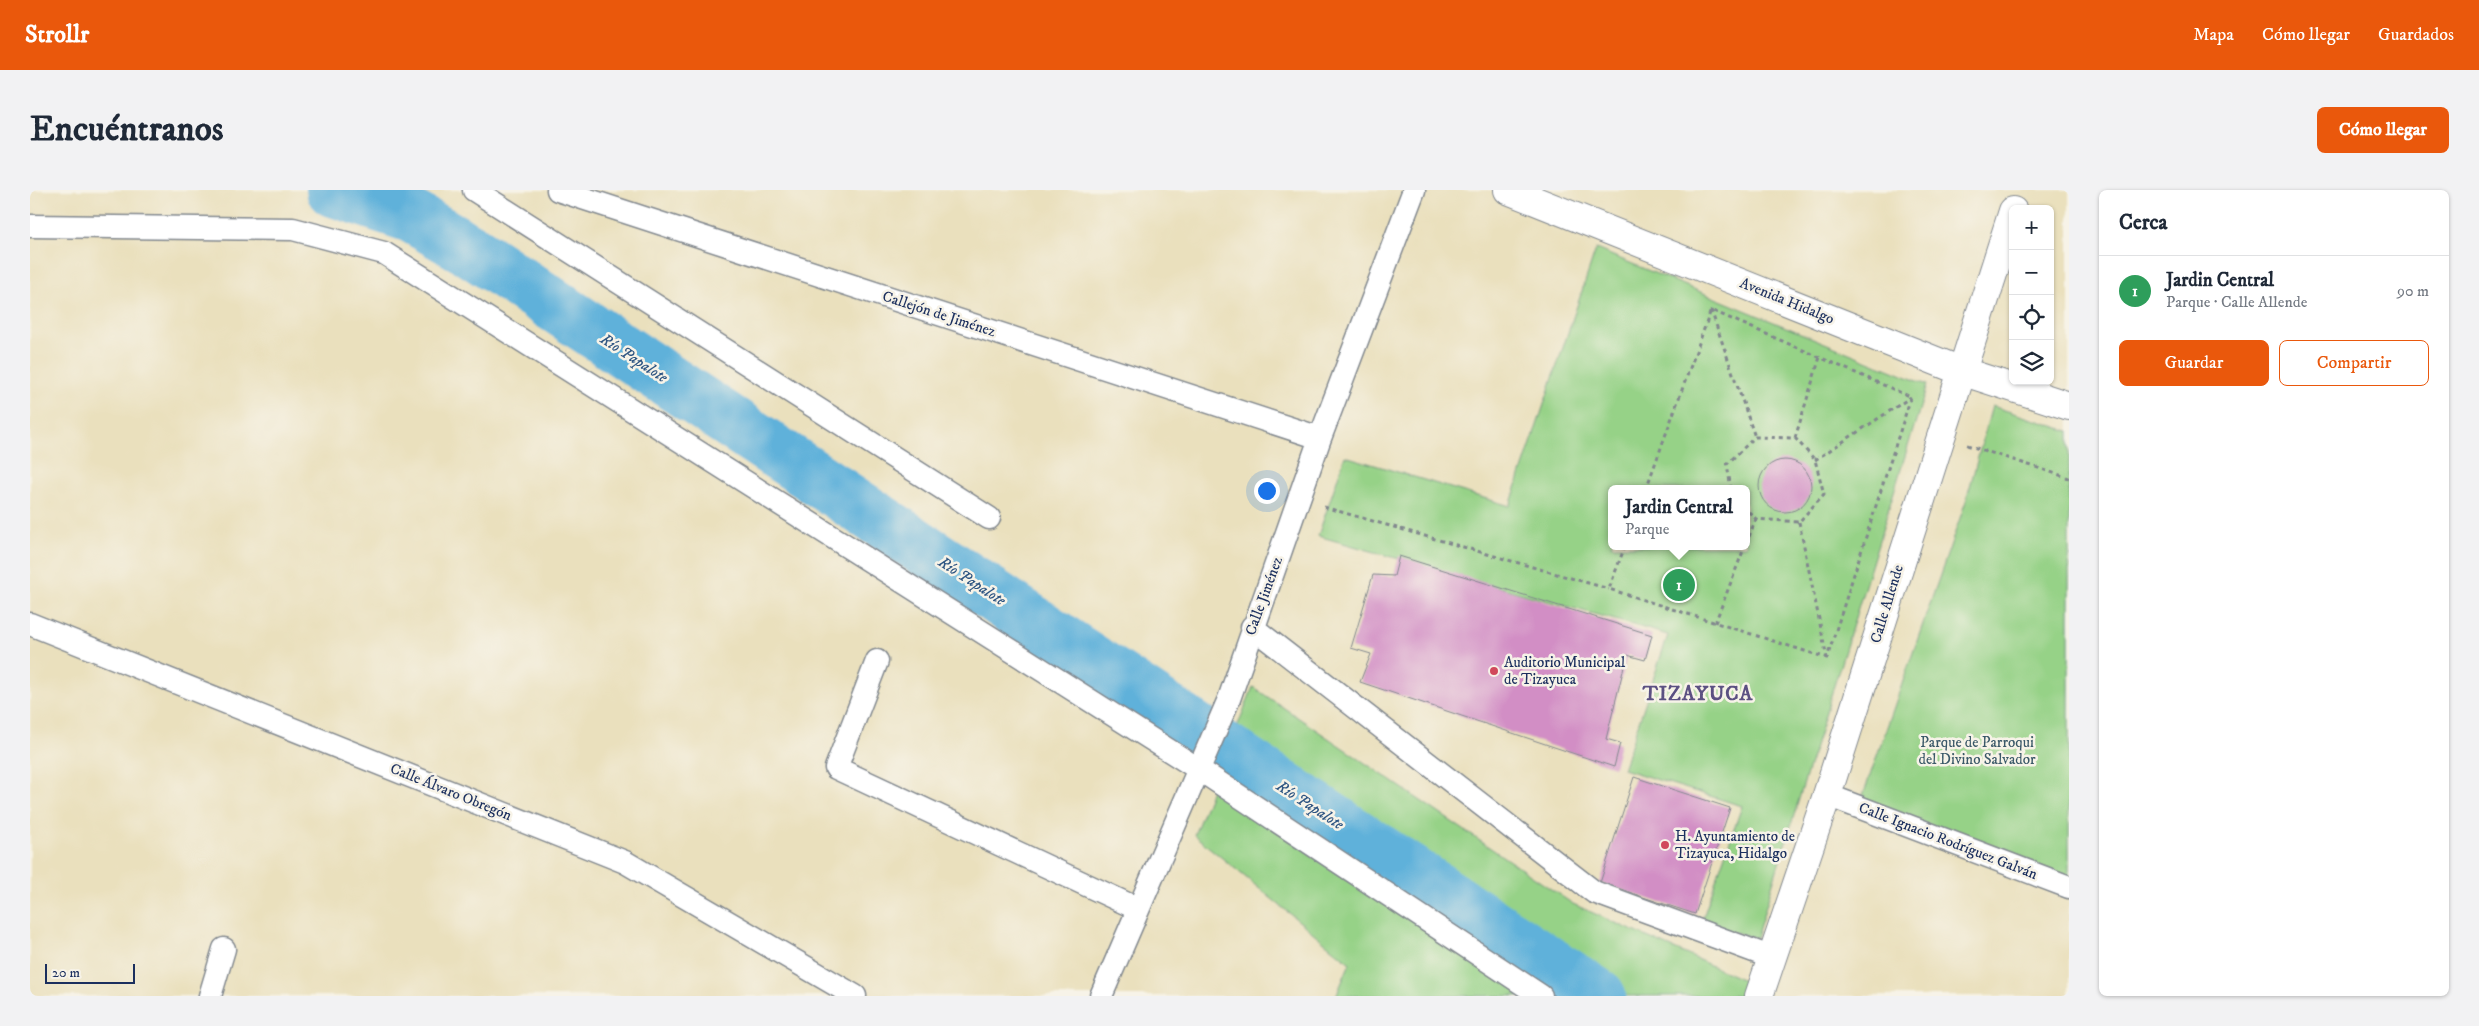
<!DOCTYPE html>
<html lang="es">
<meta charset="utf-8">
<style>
:root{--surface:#fff;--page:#f2f2f3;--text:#1f2937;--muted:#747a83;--line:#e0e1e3;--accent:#ea580c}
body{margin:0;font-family:"IM FELL DW Pica",serif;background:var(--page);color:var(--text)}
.controls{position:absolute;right:15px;top:15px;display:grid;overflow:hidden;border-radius:8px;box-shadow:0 1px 4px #0004}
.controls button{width:45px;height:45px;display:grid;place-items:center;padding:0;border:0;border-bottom:1px solid var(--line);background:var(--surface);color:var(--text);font:25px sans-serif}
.scale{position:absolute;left:15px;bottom:12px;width:90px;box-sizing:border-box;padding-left:5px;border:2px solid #1b2f5e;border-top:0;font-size:14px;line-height:18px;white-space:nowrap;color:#1b2f5e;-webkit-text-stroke:4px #f7f3e8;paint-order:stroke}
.you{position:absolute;left:1236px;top:300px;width:18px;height:18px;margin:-12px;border:4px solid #fff;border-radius:50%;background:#1a73e8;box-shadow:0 0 0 8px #1a73e833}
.badge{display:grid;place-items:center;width:32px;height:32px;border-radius:50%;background:var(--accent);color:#fff;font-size:16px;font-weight:700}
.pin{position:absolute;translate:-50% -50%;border:2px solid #fff;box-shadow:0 1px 5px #0006}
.popup{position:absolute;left:1578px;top:295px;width:142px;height:65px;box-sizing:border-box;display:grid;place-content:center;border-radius:8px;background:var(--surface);filter:drop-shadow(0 1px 4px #0005);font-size:16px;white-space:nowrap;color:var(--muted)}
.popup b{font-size:19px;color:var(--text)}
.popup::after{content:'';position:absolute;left:50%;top:100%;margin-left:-10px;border:10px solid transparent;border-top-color:var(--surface)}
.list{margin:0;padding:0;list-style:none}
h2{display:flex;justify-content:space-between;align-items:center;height:65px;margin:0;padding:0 20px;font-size:21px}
h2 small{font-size:16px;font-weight:400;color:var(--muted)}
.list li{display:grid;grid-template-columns:32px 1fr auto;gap:15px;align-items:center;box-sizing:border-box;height:70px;padding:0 20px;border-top:1px solid var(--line)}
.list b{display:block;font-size:19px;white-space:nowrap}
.list p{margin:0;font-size:16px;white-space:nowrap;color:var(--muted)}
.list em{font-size:16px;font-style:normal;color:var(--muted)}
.actions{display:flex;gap:10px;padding:15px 20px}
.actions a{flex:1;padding:11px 0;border:1px solid var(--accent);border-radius:8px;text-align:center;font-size:18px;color:var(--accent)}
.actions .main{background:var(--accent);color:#fff}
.icon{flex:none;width:28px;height:28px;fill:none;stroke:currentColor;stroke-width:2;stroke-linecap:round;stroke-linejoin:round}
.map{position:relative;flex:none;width:2039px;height:806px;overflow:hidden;border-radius:8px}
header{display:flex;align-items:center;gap:30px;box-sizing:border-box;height:70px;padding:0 25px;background:var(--accent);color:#fff}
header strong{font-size:24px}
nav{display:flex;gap:28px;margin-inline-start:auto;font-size:18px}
.intro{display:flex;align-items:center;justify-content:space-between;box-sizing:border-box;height:120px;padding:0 30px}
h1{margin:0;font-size:35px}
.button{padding:12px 22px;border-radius:8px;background:var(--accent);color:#fff;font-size:18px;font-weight:700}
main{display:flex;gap:30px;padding:0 30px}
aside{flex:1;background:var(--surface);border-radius:8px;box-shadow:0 1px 4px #0004}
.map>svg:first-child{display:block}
.green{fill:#96d287;stroke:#588072;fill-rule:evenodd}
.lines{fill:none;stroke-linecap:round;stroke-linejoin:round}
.river{stroke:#5fb1da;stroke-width:54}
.building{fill:#d28ec5}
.street-casing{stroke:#82888e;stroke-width:25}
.secondary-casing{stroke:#82888e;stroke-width:30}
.path{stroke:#82888e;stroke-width:3;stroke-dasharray:4 4;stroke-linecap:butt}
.street{stroke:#fff;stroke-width:22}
.secondary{stroke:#fff;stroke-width:28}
.poi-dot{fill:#d1495b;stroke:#f7f3e8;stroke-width:2}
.labels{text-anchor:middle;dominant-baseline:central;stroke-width:5;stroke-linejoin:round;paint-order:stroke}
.street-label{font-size:15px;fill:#1b2f5e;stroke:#f7f3e8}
.poi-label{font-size:15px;fill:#1b2f5e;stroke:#f7f3e8;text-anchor:start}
.park-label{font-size:15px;fill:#3a5868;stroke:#f7f3e8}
.water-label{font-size:16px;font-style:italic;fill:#2f5683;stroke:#f7f3e8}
.district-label{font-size:20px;font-weight:bold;letter-spacing:1px;fill:#5b5082;stroke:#f7f3e8}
</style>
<header>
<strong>Strollr</strong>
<nav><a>Mapa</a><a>Cómo llegar</a><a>Guardados</a></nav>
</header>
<div class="intro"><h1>Encuéntranos</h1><a class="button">Cómo llegar</a></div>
<main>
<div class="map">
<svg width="2039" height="806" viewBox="0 0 2039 806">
<rect width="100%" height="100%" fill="#f7f3e8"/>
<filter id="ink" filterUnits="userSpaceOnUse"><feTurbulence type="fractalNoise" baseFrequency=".02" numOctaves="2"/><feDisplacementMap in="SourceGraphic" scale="10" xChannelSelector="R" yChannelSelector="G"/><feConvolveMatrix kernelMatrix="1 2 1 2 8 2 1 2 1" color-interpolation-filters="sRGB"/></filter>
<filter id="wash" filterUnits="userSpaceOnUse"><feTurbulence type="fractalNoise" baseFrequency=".0096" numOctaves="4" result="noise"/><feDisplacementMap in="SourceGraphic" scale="20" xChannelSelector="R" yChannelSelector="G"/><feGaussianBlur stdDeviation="1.12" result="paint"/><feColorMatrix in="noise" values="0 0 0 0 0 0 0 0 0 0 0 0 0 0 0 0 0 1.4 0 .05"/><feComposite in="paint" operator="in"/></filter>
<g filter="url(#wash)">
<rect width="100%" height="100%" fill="#eae0bd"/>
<path class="green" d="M1566 59 1897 195 1726 748 1671 733 1712 616 1593 579 1638 445 1288 346 1315 266 1480 316ZM1582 299H1716V356H1582Z
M1962 216 2039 241V690L1829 617 1936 311Z
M1223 497 1543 714 1716 791 1710 806H1306L1320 773 1164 645Z"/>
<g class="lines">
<path class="river" d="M303 0 381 26 445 63 1569 806"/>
</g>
<g id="blocks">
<path class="building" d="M1729 296a26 26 0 1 1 52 0a26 26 0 1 1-52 0Z
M1369 366 1622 445 1615 470 1597 465 1576 549 1590 553 1584 577 1330 492 1341 464 1321 458 1343 385 1364 386Z
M1604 587 1700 618 1665 724 1570 693Z"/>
</g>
</g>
<g filter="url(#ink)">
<use href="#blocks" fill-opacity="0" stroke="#82888e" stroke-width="1"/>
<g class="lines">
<g class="street-casing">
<path id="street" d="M444 0 959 328
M528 0 1290 248
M0 36 263 39 354 63 1170 580 1511 806
M0 434 595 672 825 806
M1222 437 1564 702 1740 767
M847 471 806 578 1108 719
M1797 605 2039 697
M180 806 194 759
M1071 806 1199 509 1290 248 1384 0"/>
</g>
<g class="secondary-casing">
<path id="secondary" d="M1478 0 1931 181 2039 216
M1729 806 1797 605 1983 21"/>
</g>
<path class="path" d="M1681 120 1725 247
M1765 248 1790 167
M1937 255 2039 288
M1785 270 1881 207
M1616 299 1681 120
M1701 299 1697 274 1725 247 1765 248 1785 270 1794 304 1769 332 1726 329 1716 319
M1294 317 1579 399
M1769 332 1797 468
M1716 354 1726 329
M1595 356 1579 399 1797 468 1881 207 1681 120
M1685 433 1715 356"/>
<use href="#street" class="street"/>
<use href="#secondary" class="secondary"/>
</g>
</g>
<g class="poi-dot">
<circle cx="1464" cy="481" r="5"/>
<circle cx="1635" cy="655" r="5"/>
</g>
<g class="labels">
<g class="street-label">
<text transform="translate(1757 111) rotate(22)">Avenida Hidalgo</text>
<text transform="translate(909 124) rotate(18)">Callejón de Jiménez</text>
<text transform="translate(1234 406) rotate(-70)">Calle Jiménez</text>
<text transform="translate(1857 414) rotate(-73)">Calle Allende</text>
<text transform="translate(421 602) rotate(22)">Calle Álvaro Obregón</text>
<text transform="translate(1918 651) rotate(21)">Calle Ignacio Rodríguez Galván</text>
</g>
<g class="poi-label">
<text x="1474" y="472">Auditorio Municipal<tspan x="1474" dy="17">de Tizayuca</tspan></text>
<text x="1645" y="646">H. Ayuntamiento de<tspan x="1645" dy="17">Tizayuca, Hidalgo</tspan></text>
</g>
<g class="park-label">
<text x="1947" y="552">Parque de Parroqui<tspan x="1947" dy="17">del Divino Salvador</tspan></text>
</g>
<g class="water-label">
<text transform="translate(604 168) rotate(33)">Río Papalote</text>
<text transform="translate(942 391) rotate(33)">Río Papalote</text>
<text transform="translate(1280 615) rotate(33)">Río Papalote</text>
</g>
<g class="district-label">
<text x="1668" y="504">TIZAYUCA</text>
</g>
</g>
</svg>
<div class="controls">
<button>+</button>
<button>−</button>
<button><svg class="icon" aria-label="locate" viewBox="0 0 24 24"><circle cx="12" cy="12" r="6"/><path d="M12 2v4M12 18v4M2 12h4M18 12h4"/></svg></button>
<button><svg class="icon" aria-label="layers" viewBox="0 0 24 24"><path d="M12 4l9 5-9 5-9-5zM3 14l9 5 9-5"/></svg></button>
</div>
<div class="scale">20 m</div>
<div class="you"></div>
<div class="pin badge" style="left:1649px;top:395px;background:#2e9e5b">1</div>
<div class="popup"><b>Jardin Central</b>Parque</div>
</div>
<aside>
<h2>Cerca<small></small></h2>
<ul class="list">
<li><span class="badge" style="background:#2e9e5b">1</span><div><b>Jardin Central</b><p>Parque · Calle Allende</p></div><em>90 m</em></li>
</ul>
<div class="actions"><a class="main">Guardar</a><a>Compartir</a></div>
</aside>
</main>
